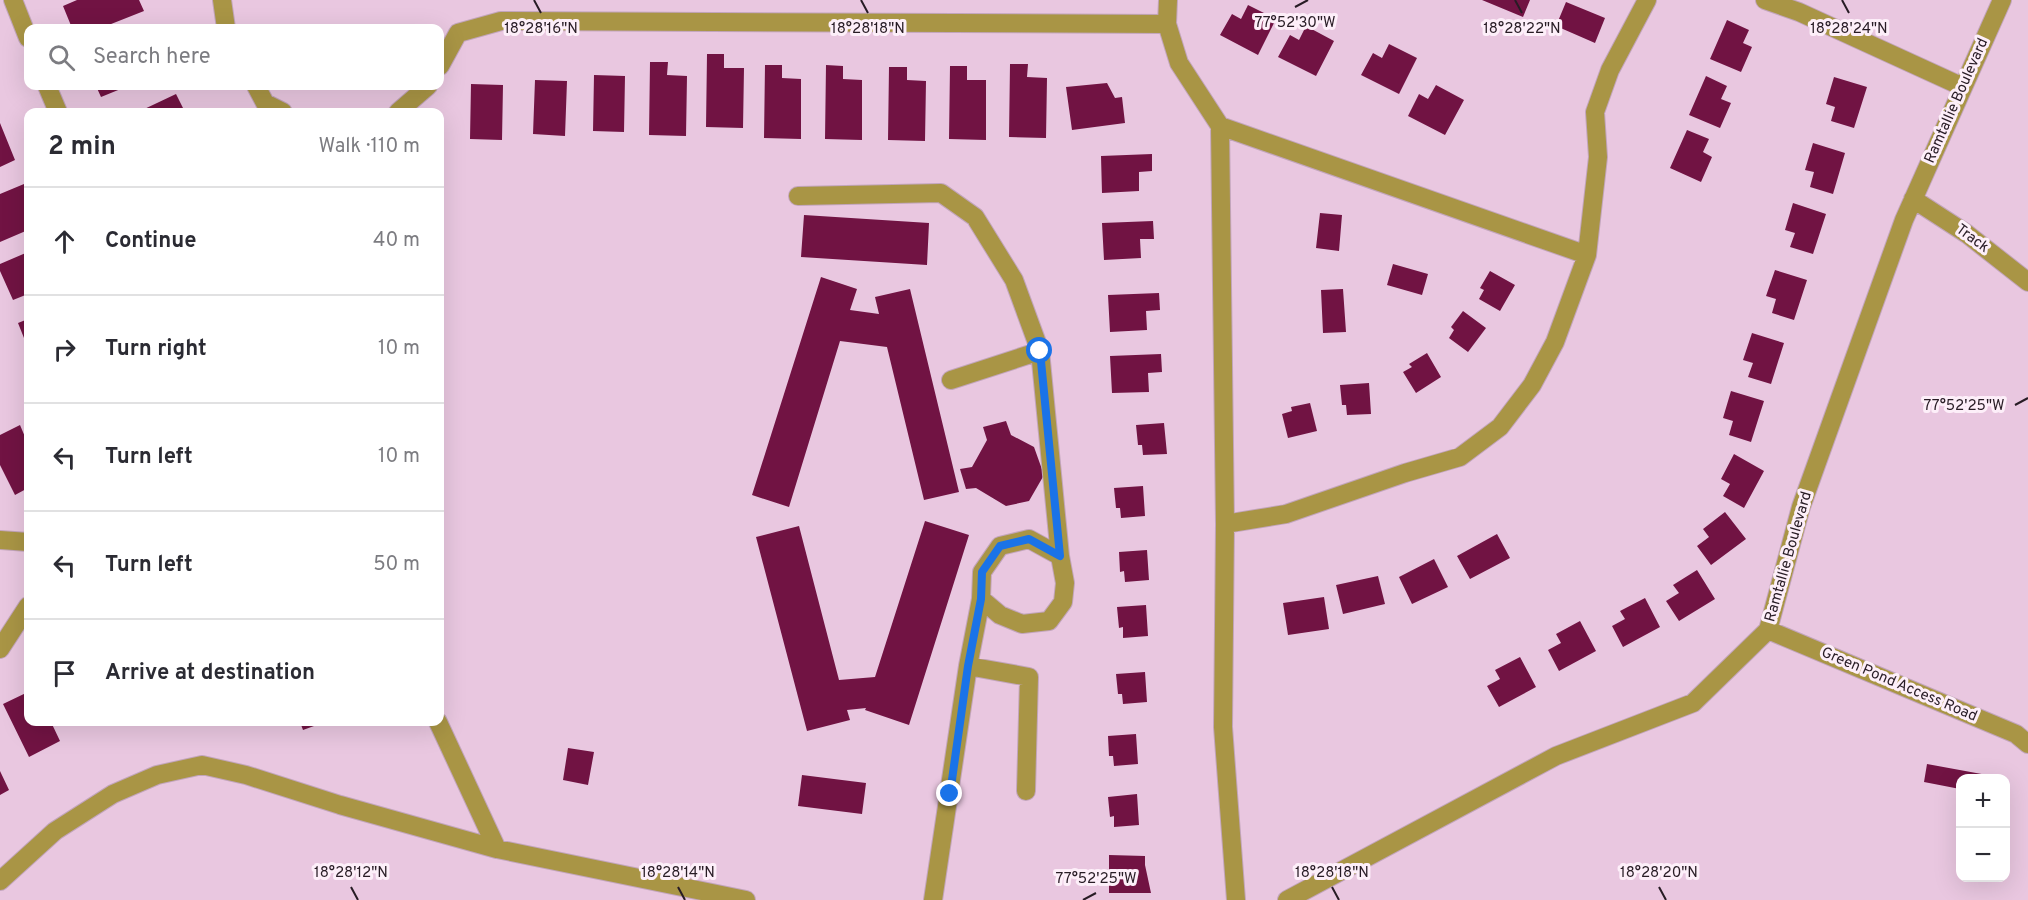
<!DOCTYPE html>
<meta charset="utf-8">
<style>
:root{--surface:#fff;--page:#f2f2f3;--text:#2b2b33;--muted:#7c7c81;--line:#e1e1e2}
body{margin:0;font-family:Overpass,sans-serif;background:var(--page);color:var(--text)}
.controls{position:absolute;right:18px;bottom:18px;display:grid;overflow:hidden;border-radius:12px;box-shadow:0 6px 24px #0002}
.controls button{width:54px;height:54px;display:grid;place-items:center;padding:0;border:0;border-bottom:2px solid var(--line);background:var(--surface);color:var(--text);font:30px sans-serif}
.stop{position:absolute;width:18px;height:18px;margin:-14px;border:4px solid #1a73e8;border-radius:50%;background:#fff}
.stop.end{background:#1a73e8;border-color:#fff;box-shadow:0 2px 6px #0008}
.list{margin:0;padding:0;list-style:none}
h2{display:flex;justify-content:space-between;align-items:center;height:78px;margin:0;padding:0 24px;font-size:26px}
h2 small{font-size:20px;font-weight:400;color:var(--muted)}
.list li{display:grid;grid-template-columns:39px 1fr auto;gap:18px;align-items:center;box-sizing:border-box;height:108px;padding:0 24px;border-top:2px solid var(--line)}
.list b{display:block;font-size:22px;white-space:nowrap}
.list em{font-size:20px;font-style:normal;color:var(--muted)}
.icon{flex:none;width:33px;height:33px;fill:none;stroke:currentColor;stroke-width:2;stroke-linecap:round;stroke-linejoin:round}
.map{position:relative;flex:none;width:2028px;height:900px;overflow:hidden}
.search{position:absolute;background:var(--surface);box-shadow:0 6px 24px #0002;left:24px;top:24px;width:420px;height:66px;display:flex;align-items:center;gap:15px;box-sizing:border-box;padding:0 21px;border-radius:12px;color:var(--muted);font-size:22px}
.panel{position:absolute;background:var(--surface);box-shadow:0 6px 24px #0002;left:24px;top:108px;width:420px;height:618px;border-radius:12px}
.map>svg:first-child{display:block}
.building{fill:#711343}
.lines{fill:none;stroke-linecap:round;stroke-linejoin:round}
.minor-casing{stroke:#c2a5bb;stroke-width:20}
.minor{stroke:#a99545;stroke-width:18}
.route{stroke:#1a73e8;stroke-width:8}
.ticks{fill:none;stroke:#281c25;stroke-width:2}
.labels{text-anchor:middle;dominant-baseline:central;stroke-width:6;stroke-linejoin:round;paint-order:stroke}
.street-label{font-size:15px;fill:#281c25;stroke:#fdeff9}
.ticks-label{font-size:15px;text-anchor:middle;fill:#281c25;stroke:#fdeff9;stroke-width:6;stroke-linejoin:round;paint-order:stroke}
</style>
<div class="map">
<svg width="2028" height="900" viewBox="0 0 2028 900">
<rect width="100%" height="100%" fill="#e9c7e0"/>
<path class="building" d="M77 0H139L144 11 101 28H72L63 6Z
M1482 0H1530L1523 17Z
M1566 2 1605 18 1595 43 1556 26Z
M1248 5 1276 19 1258 55 1220 35 1232 14 1241 19Z
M1727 20 1749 30 1743 43 1752 47 1741 72 1710 59Z
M1306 26 1334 41 1316 76 1278 57 1290 35 1299 40Z
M1389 44 1417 58 1399 94 1361 75 1373 53 1382 58Z
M707 54H724V68H744L743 128 706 127Z
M650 62H668L667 75 687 76 686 136 649 135Z
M1010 64H1028L1027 77 1047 78 1046 138 1009 137Z
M765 65H782V78L801 79V139L764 138Z
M826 65 843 66V79L862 80V140L825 139Z
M950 66H967V80H986V140L949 139Z
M889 67H907V80L926 81 925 141 888 140Z
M594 75 625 76 624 132 593 131Z
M1706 76 1727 86 1721 99 1731 103 1720 128 1689 115Z
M1834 77 1867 87 1854 128 1831 121 1835 107 1826 104Z
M535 80 567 81 565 136 533 134Z
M1107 83 1115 98 1122 97 1125 123 1072 130 1066 87Z
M471 84 503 85 502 140 470 139Z
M1436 85 1464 100 1445 135 1408 116 1419 94 1428 99Z
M96 86H128L101 97Z
M176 94 185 112H138Z
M0 123 15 160 0 167Z
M1687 130 1709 139 1703 152 1712 157 1701 182 1670 168Z
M1813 143 1845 153 1833 194 1810 187 1814 172 1805 170Z
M1152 154V171L1139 172V191L1102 193 1101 156Z
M24 184 28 194V230L0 242V194Z
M1793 203 1826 214 1813 254 1790 247 1795 233 1785 230Z
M1320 213 1342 215 1339 251 1316 248Z
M804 215 929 223 927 265 801 257Z
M1153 221 1154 239H1140L1141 258 1104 260 1102 223Z
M28 252V294L13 300 0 271V264Z
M1393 264 1428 274 1422 295 1387 285Z
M1775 270 1807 280 1794 320 1772 313 1776 299 1766 296Z
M1490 271 1515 285 1500 311 1479 299 1484 290 1480 288Z
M821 277 857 289 850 310 879 314 875 297 910 289 959 492 924 500 887 347 840 341 789 507 752 495Z
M1343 289 1346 332 1323 333 1321 290Z
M1159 293 1160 310 1146 311 1147 330 1110 332 1108 295Z
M1463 311 1486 328 1468 352 1449 338 1454 330 1451 327Z
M28 319V348L18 323Z
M1752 333 1784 343 1771 384 1748 377 1753 363 1743 360Z
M1427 353 1441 377 1416 393 1403 372 1412 367 1409 364Z
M1161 354 1162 372 1148 373 1149 392 1112 393 1110 356Z
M1369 383 1371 414 1347 415 1346 405H1342L1340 385Z
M1731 391 1764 401 1751 442 1729 435 1733 421 1723 418Z
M1310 403 1317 431 1288 438 1282 414 1292 411 1291 407Z
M1006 421 1011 435 1034 447 1044 475 1029 501 1006 506 976 488 966 489 960 469 972 467 987 440 983 427Z
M1164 423 1167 454 1143 455 1142 445H1138L1136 425Z
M20 425 28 444V488L15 495 0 465V435Z
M1734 454 1764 471 1744 508 1723 496 1730 484 1721 479Z
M1143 486 1145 516 1121 518 1120 508H1116L1114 488Z
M1725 512 1746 539 1711 565 1697 546 1709 537 1703 529Z
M925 521 969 535 909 725 865 710 866 708 847 710 850 720 807 731 756 537 799 526 839 680 875 677Z
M1497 534 1510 558 1470 579 1457 556Z
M1147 550 1149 580 1125 582 1124 571 1120 572 1119 552Z
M1434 559 1448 587 1412 604 1399 577Z
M1697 570 1715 599 1679 621 1666 601 1679 593 1673 585Z
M1378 576 1385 604 1343 614 1336 585Z
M1324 597 1329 629 1288 635 1283 603Z
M1645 598 1660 627 1623 647 1612 626 1625 619 1620 611Z
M1146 605 1148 636 1123 638V627L1119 628 1117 607Z
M1580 621 1596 651 1559 671 1548 650 1561 643 1556 634Z
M1520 657 1536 687 1499 707 1487 686 1500 679 1495 670Z
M1145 672 1147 702 1123 704 1122 694H1118L1116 674Z
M28 692V722H51L60 741 29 757 3 704Z
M300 722H325L303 730Z
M1136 734 1138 764 1114 766 1113 756H1109L1108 736Z
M568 748 594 752 588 785 563 780Z
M1927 764 1987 775 1986 778H1960V789L1924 782Z
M0 771 9 790 0 795Z
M802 775 866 783 862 814 798 806Z
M1137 794 1139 825 1114 827V816L1110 817 1108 797Z
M1109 855 1145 856V865L1151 893H1109Z"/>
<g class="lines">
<g class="minor-casing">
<path id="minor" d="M13 0 28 38
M222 0 226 28
M1765 0 1799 12 1963 87
M1167 24 1168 0
M440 66 458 33 501 21 1167 24 1179 63 1220 126 1225 524 1223 727 1236 900
M47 86 58 112
M256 86 265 103 283 112
M398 112 428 86
M1220 126 1587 255
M798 196 941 193 975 217 1014 280 1040 351 1060 556
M1913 199 1967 234 2028 282
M951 380 1040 351
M1225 524 1286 514 1405 473 1460 457 1500 427 1532 385 1555 342 1587 255 1598 157 1595 112 1610 70 1647 0
M0 540 28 542
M1768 630 2016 734 2028 744
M0 649 28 606
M968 666 1029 677 1026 791
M438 722 497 849
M0 881 55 831 113 794 157 775 202 765 246 775 340 805 497 849 746 900
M933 900 968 666 981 599 982 572 1000 546 1029 539 1060 556 1065 583 1063 602 1049 621 1022 624 1000 615 981 599
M1287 900 1556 756 1693 703 1768 630 1801 507 1904 220 2002 0"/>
</g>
<use href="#minor" class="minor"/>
</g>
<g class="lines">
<path class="route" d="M950 794 968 666 981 599 982 572 1000 546 1029 539 1060 556 1040 351"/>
</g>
<path class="ticks" d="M534 0 541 13M861 0 868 13M1515 0 1522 13M1842 0 1849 13M1295 7 1308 0M2015 405 2028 398M351 887 358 900M678 887 685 900M1332 887 1339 900M1659 887 1666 900M1083 900 1096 893"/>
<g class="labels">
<g class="street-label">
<text transform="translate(1957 101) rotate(-66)">Ramtallie Boulevard</text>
<text transform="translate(1972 239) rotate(36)">Track</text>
<text transform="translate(1789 557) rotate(-74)">Ramtallie Boulevard</text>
<text transform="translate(1899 685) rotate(23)">Green Pond Access Road</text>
</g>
</g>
<g class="ticks-label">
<text x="1295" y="27">77°52'30"W</text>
<text x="541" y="33">18°28'16"N</text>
<text x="868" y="33">18°28'18"N</text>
<text x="1522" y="33">18°28'22"N</text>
<text x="1849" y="33">18°28'24"N</text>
<text x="1964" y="410">77°52'25"W</text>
<text x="351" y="877">18°28'12"N</text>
<text x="678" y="877">18°28'14"N</text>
<text x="1332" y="877">18°28'18"N</text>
<text x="1659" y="877">18°28'20"N</text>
<text x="1096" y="883">77°52'25"W</text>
</g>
</svg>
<div class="controls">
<button>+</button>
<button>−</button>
</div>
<div class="stop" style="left:1040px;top:351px"></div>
<div class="stop end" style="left:950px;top:794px"></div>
<div class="search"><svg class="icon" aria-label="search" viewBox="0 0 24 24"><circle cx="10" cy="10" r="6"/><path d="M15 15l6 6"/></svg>Search here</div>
<section class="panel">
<h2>2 min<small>Walk · 110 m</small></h2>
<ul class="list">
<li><svg class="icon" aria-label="ahead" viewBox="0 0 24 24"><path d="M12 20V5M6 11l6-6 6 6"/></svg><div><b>Continue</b></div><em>40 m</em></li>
<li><svg class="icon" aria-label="right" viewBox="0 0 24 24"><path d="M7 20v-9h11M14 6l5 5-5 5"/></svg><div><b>Turn right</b></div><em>10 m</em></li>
<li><svg class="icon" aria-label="left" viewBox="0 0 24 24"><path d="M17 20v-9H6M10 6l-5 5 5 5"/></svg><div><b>Turn left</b></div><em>10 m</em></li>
<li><svg class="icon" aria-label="left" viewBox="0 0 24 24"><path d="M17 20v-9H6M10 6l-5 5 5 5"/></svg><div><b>Turn left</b></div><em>50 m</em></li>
<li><svg class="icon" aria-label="arrive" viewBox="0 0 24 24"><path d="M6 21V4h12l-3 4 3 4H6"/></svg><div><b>Arrive at destination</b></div></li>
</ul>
</section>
</div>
